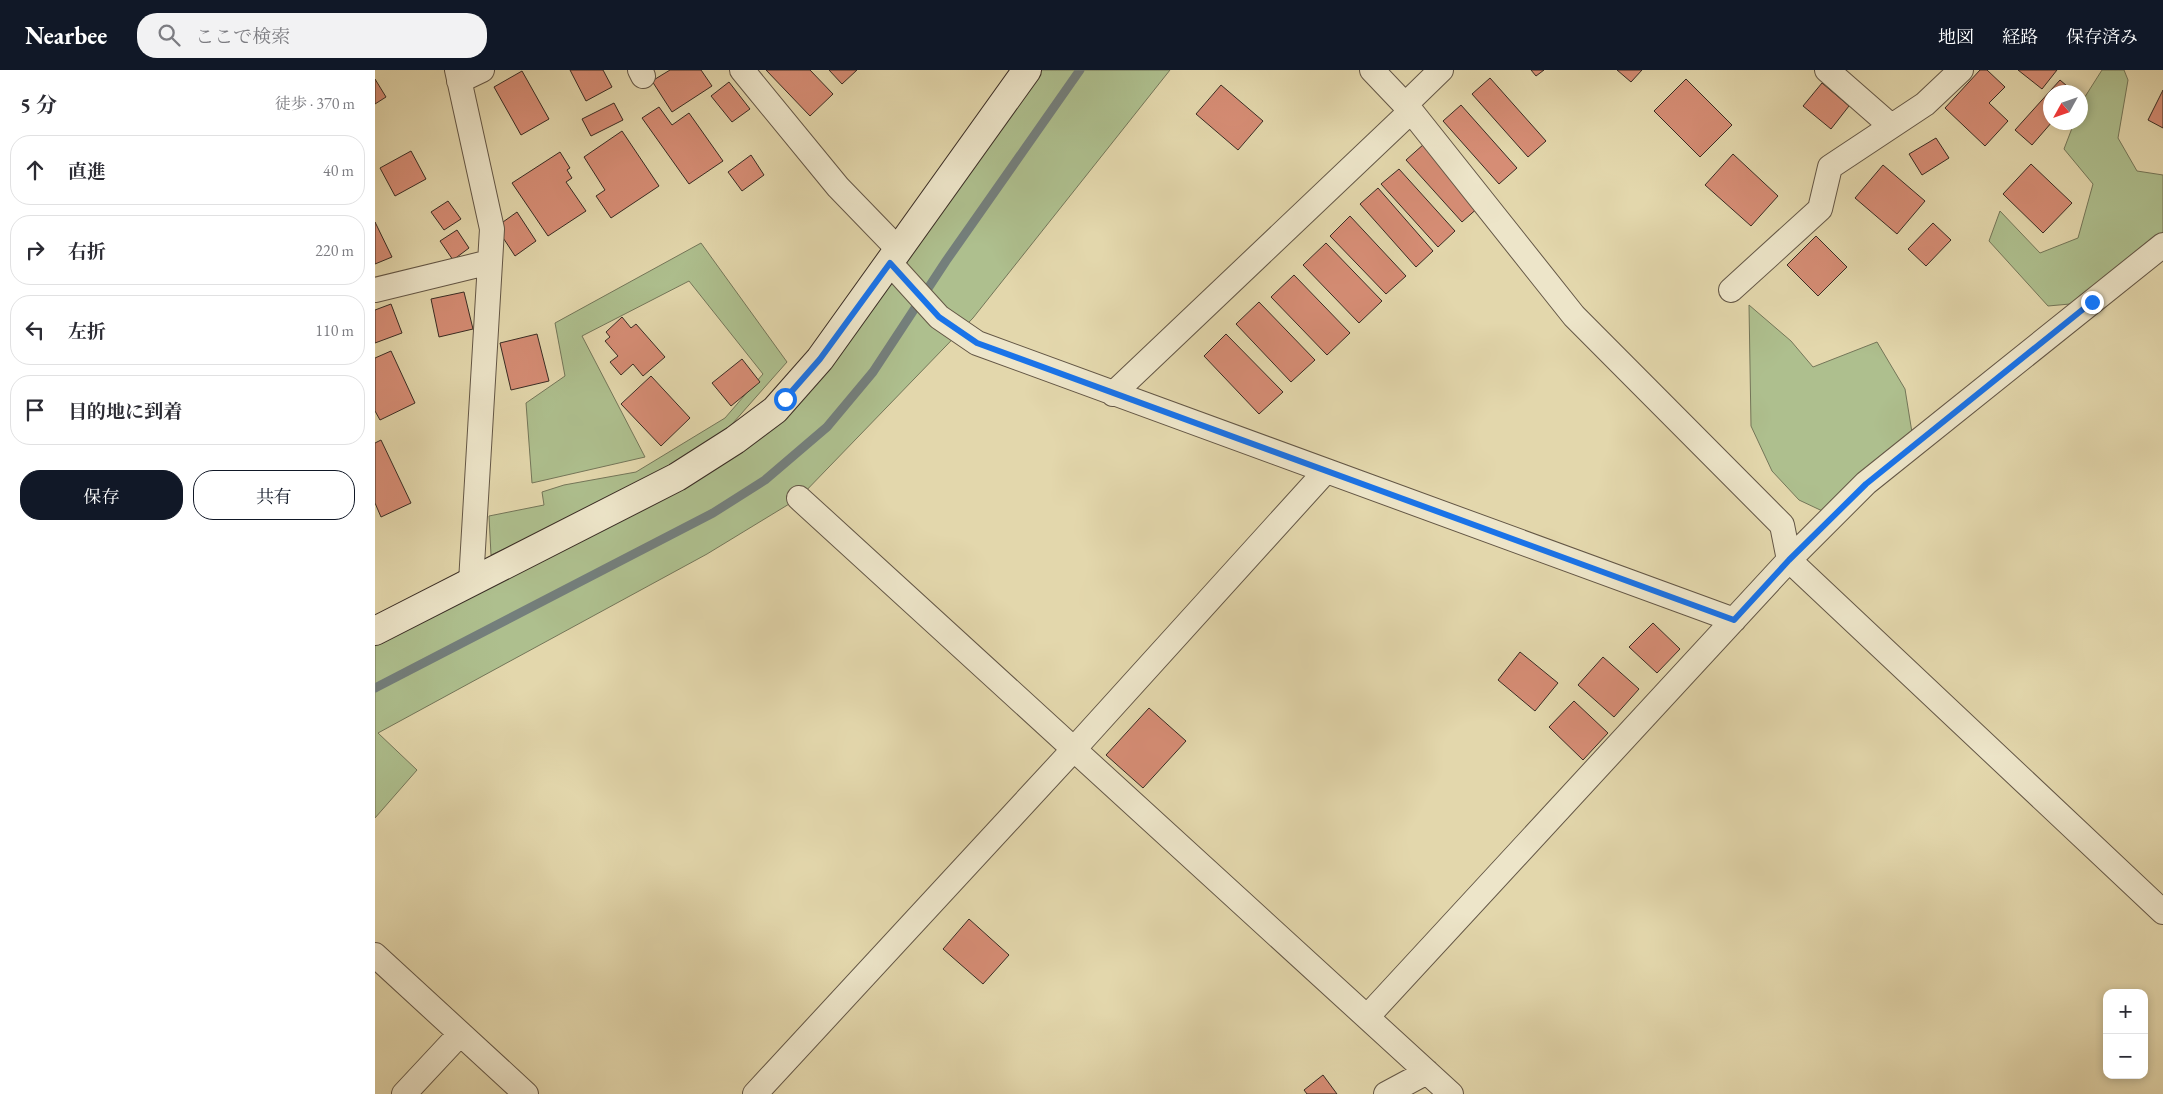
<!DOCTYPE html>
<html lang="ja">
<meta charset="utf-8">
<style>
:root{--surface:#fff;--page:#f2f2f3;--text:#2b2b33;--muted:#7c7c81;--line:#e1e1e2;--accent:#111827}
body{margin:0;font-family:"EB Garamond","Noto Serif JP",serif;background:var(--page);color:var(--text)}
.controls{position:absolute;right:15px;bottom:15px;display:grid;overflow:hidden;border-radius:10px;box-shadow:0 2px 8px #0003}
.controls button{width:45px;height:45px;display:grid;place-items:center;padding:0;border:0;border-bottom:1px solid var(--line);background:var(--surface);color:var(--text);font:25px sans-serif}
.compass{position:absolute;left:1668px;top:15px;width:45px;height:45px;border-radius:50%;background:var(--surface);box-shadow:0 2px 8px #0003;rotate:230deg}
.stop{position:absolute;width:15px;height:15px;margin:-11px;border:4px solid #1a73e8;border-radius:50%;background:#fff}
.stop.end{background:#1a73e8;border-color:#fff;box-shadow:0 1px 5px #0008}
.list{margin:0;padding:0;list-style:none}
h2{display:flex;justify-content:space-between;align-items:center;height:65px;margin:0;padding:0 20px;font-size:21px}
h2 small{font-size:16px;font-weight:400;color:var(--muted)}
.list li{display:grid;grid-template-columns:32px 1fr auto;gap:15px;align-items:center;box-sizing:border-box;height:70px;margin:0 10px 10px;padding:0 10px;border:1px solid var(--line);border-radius:20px}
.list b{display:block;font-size:19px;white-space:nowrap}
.list em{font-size:16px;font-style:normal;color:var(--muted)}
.actions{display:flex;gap:10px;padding:15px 20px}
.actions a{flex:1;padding:11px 0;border:1px solid var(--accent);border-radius:20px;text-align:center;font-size:18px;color:var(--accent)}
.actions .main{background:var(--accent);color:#fff}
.icon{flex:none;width:28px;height:28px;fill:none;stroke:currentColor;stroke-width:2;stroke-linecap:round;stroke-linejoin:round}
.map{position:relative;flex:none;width:1788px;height:1024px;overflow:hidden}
header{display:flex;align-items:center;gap:30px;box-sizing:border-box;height:70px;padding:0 25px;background:var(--accent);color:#fff}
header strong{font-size:24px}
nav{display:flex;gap:28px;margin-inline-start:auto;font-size:18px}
.search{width:350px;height:45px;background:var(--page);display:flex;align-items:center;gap:12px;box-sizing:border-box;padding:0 18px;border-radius:20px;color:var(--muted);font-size:19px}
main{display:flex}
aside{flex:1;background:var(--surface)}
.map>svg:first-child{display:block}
.green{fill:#aebf8e;stroke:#747659}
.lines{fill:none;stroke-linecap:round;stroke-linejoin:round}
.stream{stroke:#747f7c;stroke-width:9}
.building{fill:#d68d75;stroke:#392c24}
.street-casing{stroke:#645746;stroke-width:26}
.secondary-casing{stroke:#392c24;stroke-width:30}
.street{stroke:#ede5c9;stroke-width:24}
.secondary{stroke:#ede5c9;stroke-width:28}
.route{stroke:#1a73e8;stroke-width:6}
</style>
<header>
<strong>Nearbee</strong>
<div class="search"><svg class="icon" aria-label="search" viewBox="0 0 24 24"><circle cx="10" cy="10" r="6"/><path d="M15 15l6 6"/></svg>ここで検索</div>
<nav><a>地図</a><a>経路</a><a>保存済み</a></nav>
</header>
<main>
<aside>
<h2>5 分<small>徒歩 · 370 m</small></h2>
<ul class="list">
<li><svg class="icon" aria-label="ahead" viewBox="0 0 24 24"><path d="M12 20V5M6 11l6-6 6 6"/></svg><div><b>直進</b></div><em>40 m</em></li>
<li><svg class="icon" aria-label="right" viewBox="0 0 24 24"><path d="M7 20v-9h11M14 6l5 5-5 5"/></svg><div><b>右折</b></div><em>220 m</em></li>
<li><svg class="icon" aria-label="left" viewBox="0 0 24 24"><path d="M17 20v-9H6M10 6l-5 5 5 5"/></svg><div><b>左折</b></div><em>110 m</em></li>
<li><svg class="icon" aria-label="arrive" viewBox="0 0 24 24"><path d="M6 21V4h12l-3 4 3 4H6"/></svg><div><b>目的地に到着</b></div></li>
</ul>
<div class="actions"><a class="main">保存</a><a>共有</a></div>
</aside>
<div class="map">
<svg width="1788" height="1024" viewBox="0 0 1788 1024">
<rect width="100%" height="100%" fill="#e3d7ac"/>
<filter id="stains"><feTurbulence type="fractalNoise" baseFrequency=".004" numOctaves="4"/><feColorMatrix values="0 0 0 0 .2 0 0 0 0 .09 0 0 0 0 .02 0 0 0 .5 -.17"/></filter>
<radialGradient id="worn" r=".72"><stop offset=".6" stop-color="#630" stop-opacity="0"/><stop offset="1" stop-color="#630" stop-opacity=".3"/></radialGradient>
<path class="green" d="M663 0H795L598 248 424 428 332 484 3 663 42 700 0 748V561L294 405 116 485 114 446 169 435 167 422 189 415 261 402 350 348 388 304 314 211 207 266 270 387 157 413 151 333 190 306 180 253 326 173 412 292 358 353 304 399 410 329Z
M1727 0H1749L1753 10 1743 68 1762 101 1788 105V177L1717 232 1673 236 1614 171 1625 141 1665 183 1703 168 1718 114 1689 79 1699 53 1706 52V33Z
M1374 235 1416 271 1438 297 1502 272 1530 319 1539 375 1458 446 1424 430 1397 401 1376 356Z"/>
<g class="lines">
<path class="stream" d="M0 618 338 443 390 410 452 357 498 302 571 191 705 0"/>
</g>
<path class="building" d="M195 0H228L237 17 211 31Z
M295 0H326L337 16 297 42 277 11Z
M391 0H435L458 24 435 46Z
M454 0H482L467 14Z
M1156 0H1169L1161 6Z
M1242 0H1267L1256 12Z
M1605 0H1612L1630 17 1614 33 1633 51 1610 76 1570 38Z
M1643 0H1682L1667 19Z
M147 1 174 49 146 65 119 17Z
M1115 8 1171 71 1153 87 1097 24Z
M0 9 11 27 0 34Z
M1311 9 1357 55 1325 87 1279 41Z
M1685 10 1699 22H1676V52H1677L1657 75 1640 60Z
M354 12 375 39 357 52 336 26Z
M1447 13 1474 36 1456 59 1428 36Z
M846 15 888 51 863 80 821 44Z
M1788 20V58L1773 50Z
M239 33 248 50 216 66 207 49Z
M1086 35 1142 98 1124 114 1068 51Z
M284 37 297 55 314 43 348 91 314 114 267 48Z
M247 61 284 116 236 148 221 126 230 120 209 87Z
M1561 68 1574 88 1547 105 1534 84Z
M1049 74 1105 136 1087 152 1031 90Z
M36 81 51 109 20 126 5 98Z
M185 82 195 98 192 100 197 108 191 112 211 141 173 166 137 113Z
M1358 84 1403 126 1376 156 1330 115Z
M376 85 389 105 367 121 353 102Z
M1656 94 1697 133 1668 163 1628 124Z
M1508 95 1550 131 1522 164 1480 128Z
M1024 99 1080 161 1063 177 1006 114Z
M1003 118 1058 181 1041 197 985 134Z
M73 131 86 149 69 160 56 142Z
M142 142 161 171 140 186 121 157Z
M975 146 1031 206 1011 224 955 166Z
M0 152 17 187 0 194Z
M1558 153 1576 170 1551 196 1533 179Z
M82 160 94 178 78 190 65 171Z
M1441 166 1472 197 1443 226 1412 195Z
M951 173 1007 231 984 253 928 195Z
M919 205 975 263 952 285 896 227Z
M89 222 98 259 64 267 56 229Z
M884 232 940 290 916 312 861 254Z
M16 234 27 263 0 273V240Z
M247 247 256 258 261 254 290 287 268 306 258 294 246 305 235 292 243 286 230 271 235 267 231 262Z
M162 264 174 311 136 320 125 273Z
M851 264 908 322 884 344 829 286Z
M16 281 40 333 5 350 0 341V288Z
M367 289 385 312 356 336 337 313Z
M276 306 315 348 286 376 246 334Z
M6 370 36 433 6 447 0 433V373Z
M1278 553 1305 579 1282 603 1254 577Z
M1145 582 1183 613 1160 641 1123 610Z
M1228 587 1264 619 1239 647 1203 615Z
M1199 631 1233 663 1208 690 1174 657Z
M774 638 811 671 768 718 731 685Z
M594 849 634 885 608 914 568 879Z
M948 1005 962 1024H932L929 1020Z"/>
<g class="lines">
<g class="street-casing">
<path id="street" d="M82 0 117 159 96 512
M265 0 268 6
M367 0 463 117 524 180
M997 0 1036 41 1199 246 1407 455 1414 490 1788 842
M1452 0 1516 56
M84 11 107 0
M1030 35 1066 0
M515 193 564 247 602 273 1359 550
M0 220 115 192
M1356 220 1445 139 1455 97 1550 34 1586 0
M738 324 1036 41
M424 428 1076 1024
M0 885 151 1024
M992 947 1414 490 1491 413 1788 175
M29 1024 85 964
M380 1024 699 679 950 402
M1011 1024 1052 1002"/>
</g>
<g class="secondary-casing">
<path id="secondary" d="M0 561 302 407 360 370 400 340 445 289 652 0"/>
</g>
<use href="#street" class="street"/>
<use href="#secondary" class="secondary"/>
</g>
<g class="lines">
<path class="route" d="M410 329 445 289 515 193 564 247 602 273 1359 550 1414 490 1491 414 1717 232"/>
</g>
<rect width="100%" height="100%" filter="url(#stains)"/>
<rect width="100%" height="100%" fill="url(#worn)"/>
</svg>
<div class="controls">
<button>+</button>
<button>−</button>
</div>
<svg class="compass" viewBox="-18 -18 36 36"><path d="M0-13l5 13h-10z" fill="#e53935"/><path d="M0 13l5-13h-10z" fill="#7c7c81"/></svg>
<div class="stop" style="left:410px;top:329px"></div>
<div class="stop end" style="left:1717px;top:232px"></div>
</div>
</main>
